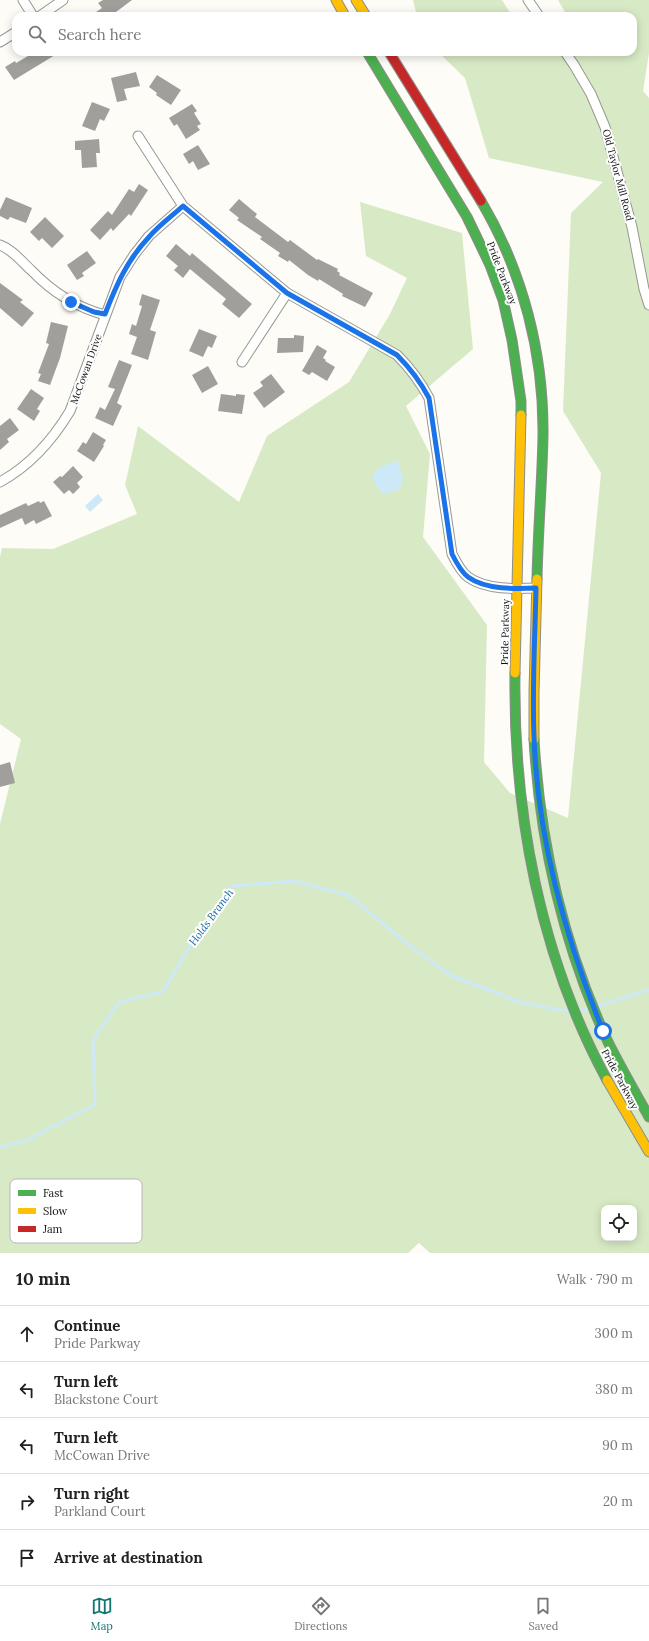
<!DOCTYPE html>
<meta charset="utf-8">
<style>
:root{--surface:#fff;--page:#f6f6f6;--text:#222;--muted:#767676;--line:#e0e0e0;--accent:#0f766e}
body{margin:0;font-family:Lora,serif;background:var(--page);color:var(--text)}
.controls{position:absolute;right:12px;bottom:12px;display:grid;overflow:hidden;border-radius:8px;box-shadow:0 2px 10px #0003}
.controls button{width:36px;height:36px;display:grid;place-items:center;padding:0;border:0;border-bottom:1px solid var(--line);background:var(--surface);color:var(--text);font:20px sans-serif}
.stop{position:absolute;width:12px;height:12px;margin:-9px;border:3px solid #1a73e8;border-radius:50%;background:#fff}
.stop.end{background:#1a73e8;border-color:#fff;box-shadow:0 1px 4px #0008}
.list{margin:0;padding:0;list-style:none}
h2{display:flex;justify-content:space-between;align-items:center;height:52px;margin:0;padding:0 16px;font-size:17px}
h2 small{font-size:13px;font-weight:400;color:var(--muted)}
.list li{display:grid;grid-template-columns:26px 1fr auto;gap:12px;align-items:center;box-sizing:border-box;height:56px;padding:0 16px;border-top:1px solid var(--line)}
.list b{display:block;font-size:15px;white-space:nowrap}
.list p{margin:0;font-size:13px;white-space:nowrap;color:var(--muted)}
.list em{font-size:13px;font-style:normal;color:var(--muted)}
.icon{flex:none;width:22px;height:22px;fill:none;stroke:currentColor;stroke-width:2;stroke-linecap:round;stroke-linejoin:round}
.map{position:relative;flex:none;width:649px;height:1253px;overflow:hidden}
.search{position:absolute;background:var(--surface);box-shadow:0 2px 10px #0003;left:12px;right:12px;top:12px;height:44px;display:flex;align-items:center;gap:10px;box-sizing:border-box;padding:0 14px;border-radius:12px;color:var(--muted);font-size:15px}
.sheet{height:332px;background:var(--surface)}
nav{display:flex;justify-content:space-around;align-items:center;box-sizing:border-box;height:56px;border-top:1px solid var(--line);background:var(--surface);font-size:11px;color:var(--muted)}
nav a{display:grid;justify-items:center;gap:2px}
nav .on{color:var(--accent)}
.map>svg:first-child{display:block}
.forest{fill:#d8eac5;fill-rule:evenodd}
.water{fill:#cde8f7}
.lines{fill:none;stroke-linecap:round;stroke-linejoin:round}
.stream{stroke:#cde8f7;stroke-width:3}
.building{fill:#a19f9c}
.street-casing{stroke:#979795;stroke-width:11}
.fast-casing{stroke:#8e8d8b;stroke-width:11}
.slow-casing{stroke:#8e8d8b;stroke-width:11}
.jam-casing{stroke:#8e8d8b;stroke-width:11}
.street{stroke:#fffffe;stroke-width:9}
.fast{stroke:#4caf50;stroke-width:9}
.slow{stroke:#ffc107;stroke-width:9}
.jam{stroke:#c62828;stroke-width:9}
.route{stroke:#1a73e8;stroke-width:5}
.labels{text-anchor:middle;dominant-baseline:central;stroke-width:4;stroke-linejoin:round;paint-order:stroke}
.street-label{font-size:10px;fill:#111;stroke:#fff}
.water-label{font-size:11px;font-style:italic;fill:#1768a6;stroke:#fff}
.key{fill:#fff;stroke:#b8b8b8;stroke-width:1}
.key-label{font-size:11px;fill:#111}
</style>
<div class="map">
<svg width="649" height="1253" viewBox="0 0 649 1253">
<rect width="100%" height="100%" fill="#fdfcf7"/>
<path class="forest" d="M413 0H502L512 16H417Z
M558 0H649V53L643 91 649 98V1253H430L419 1243 408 1253H0V824L21 739 0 724V557L2 548 53 549 137 514 125 485 138 426 239 502 267 436 349 382 390 314 407 278 366 256 360 202 462 233 473 349 406 406 430 454 423 537 487 625 484 762 510 793 568 818 601 473 563 411 571 213 603 182 489 158 465 78 438 52H536L539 55 541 52H633V16H565L566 14ZM604 1208H634V1238H604Z"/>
<path class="water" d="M397 460C406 479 406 493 382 493L372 479 377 469Z
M98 494 103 500 90 512 85 506Z"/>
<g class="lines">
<path class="stream" d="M597 1006 649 990
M578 1012 590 1008
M0 1147 27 1140 95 1105 93 1040 119 1002 163 992 191 944 232 886 294 881 348 895 406 943 450 975 519 1002 571 1012"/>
</g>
<path class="building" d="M103 0H132L116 12 119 16H90L102 8 98 3Z
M35 52H60L14 80 5 67 15 61 16 63Z
M136 72 140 86 124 89 127 100 117 102 111 78Z
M157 75 181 90 171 105 156 95 157 93 149 87Z
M92 102 110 109 104 121 100 119 95 131 82 126Z
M192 104 197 111 194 113 201 124 197 126 200 130 186 139 177 124 174 126 169 118Z
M99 139 100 153H96L97 167 82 168 81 150H75V141Z
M198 145 210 164 198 170 193 161 189 164 183 154Z
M139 184 148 190 131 216 129 214 113 231 111 228 100 240 90 230 108 211 112 215 129 189 134 192Z
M6 197 32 208 26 223 10 217 8 220 0 216V210Z
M239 199 257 214 255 217 288 242 290 240 317 260 318 259 338 269 337 271 340 273 339 275 373 293 365 307 342 296 343 294 319 279 318 281 308 275 289 260 288 262 278 256 280 253 260 239 262 237 237 220 239 218 229 210Z
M45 217 64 236 52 248 42 238 39 241 30 232Z
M176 244 190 256 192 253 252 304 239 318 222 304 226 299 190 269 183 278 174 270 178 266 166 256Z
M87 251 96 263 82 273 84 276 77 280 67 265Z
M0 283 23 300 20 302 34 313 22 327 0 308Z
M142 294 160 300 150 330 156 332 148 360 131 354 137 337 129 334 132 324 136 326 142 306 139 305Z
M51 322 68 326 60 358 50 385 38 381 41 374 38 373 49 344 46 343Z
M199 329 217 336 212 348 208 346 203 357 189 351Z
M294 335 304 336 303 352 277 353 278 338H294Z
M317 345 327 351 323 358 326 360 325 361 335 367 327 381 312 372 309 375 302 371Z
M119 360 132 365 117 403 122 406 113 426 95 418 100 407 105 410 115 389 108 387Z
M208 366 218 384 202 393 192 375Z
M271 374 285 392 264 408 253 393 263 386 260 382Z
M31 389 44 398 37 409 40 411 34 421 17 409Z
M221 394 236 396V394L245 395 242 414 218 411Z
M10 418 19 430 7 439 9 442 0 450V426Z
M93 432 106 440 103 445 104 446 94 462 77 451 83 442 86 444Z
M73 466 83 477 77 483 80 487 73 494 69 490 64 494 53 482 60 476 62 477Z
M39 501 40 503 44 501 52 516 36 524 34 520 25 525 22 518 0 528V515L26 503 28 506Z
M10 762 15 783 0 787V765Z"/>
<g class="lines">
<g class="street-casing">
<path id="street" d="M23 0 33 16
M528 0 539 16
M40 16 63 0
M0 42 16 32
M565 52 574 65 591 94 605 127 632 227 644 289 649 305
M138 136 183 206 287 293 397 355C410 368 420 381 429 398L452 554C456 562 461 572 468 577 486 590 516 589 536 588
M0 245C13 250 21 261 31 270 52 292 75 307 105 315
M242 362 287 293
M0 482C31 465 52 441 70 411L120 277 134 255 149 236 183 206"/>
</g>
<g class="fast-casing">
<path id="fast" d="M367 52 467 217 490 265 503 300 512 340 521 401V415
M481 201C523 272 544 354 543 436 542 484 538 531 537 579
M515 673C513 812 540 957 607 1080
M534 739C540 844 564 947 608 1042 621 1068 635 1092 649 1117"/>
</g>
<g class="slow-casing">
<path id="slow" d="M336 0 345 16
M356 0 366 16
M515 673 521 415
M534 739V692L537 579
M607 1080 649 1152"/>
</g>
<g class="jam-casing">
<path id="jam" d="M389 52 481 201"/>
</g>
<use href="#street" class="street"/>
<use href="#fast" class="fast"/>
<use href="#slow" class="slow"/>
<use href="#jam" class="jam"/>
</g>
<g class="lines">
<path class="route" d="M71 302 94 312 105 314C116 286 127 260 149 237 159 225 172 216 183 206L287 293 397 355C410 368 420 381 429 398L452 554C456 562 461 572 468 577 486 590 516 589 536 588 535 637 532 687 534 736 537 838 565 937 603 1031"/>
</g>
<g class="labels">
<g class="street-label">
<text transform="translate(618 175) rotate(75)">Old Taylor Mill Road</text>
<text transform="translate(502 273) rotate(69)">Pride Parkway</text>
<text transform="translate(86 369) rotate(-70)">McCowan Drive</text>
<text transform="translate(505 632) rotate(-89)">Pride Parkway</text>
<text transform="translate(620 1079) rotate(62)">Pride Parkway</text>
</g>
<g class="water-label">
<text transform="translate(211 917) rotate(-54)">Holds Branch</text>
</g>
</g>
<rect x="10" y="1179" width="132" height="64" rx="6" class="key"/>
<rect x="18" y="1190" width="18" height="6" fill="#4caf50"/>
<rect x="18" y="1208" width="18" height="6" fill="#ffc107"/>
<rect x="18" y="1226" width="18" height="6" fill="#c62828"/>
<g class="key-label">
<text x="43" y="1197">Fast</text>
<text x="43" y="1215">Slow</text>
<text x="43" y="1233">Jam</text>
</g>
</svg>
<div class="controls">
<button><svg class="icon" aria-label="locate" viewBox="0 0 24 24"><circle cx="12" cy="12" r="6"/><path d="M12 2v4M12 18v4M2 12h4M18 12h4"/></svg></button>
</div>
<div class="stop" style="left:603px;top:1031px"></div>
<div class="stop end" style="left:71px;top:302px"></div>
<div class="search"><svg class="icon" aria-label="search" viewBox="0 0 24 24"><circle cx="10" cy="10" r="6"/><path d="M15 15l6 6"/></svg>Search here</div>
</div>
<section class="sheet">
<h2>10 min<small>Walk · 790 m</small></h2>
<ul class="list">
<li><svg class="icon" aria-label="ahead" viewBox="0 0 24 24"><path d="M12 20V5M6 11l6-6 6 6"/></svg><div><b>Continue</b><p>Pride Parkway</p></div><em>300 m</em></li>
<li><svg class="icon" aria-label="left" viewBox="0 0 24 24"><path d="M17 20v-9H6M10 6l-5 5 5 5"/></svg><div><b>Turn left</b><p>Blackstone Court</p></div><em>380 m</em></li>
<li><svg class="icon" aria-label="left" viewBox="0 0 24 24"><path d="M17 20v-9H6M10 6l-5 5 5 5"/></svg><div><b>Turn left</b><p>McCowan Drive</p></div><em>90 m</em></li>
<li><svg class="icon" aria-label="right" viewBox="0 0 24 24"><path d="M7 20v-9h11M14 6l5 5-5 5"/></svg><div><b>Turn right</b><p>Parkland Court</p></div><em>20 m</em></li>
<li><svg class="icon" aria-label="arrive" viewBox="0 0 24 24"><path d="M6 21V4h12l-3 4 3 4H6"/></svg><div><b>Arrive at destination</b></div></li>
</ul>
</section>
<nav>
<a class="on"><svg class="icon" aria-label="map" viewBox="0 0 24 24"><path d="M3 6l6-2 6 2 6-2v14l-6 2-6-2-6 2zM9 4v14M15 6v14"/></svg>Map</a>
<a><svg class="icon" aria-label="directions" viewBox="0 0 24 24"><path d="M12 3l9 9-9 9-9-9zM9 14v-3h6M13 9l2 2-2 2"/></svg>Directions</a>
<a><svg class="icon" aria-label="saved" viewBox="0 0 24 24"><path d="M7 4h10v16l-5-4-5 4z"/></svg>Saved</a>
</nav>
